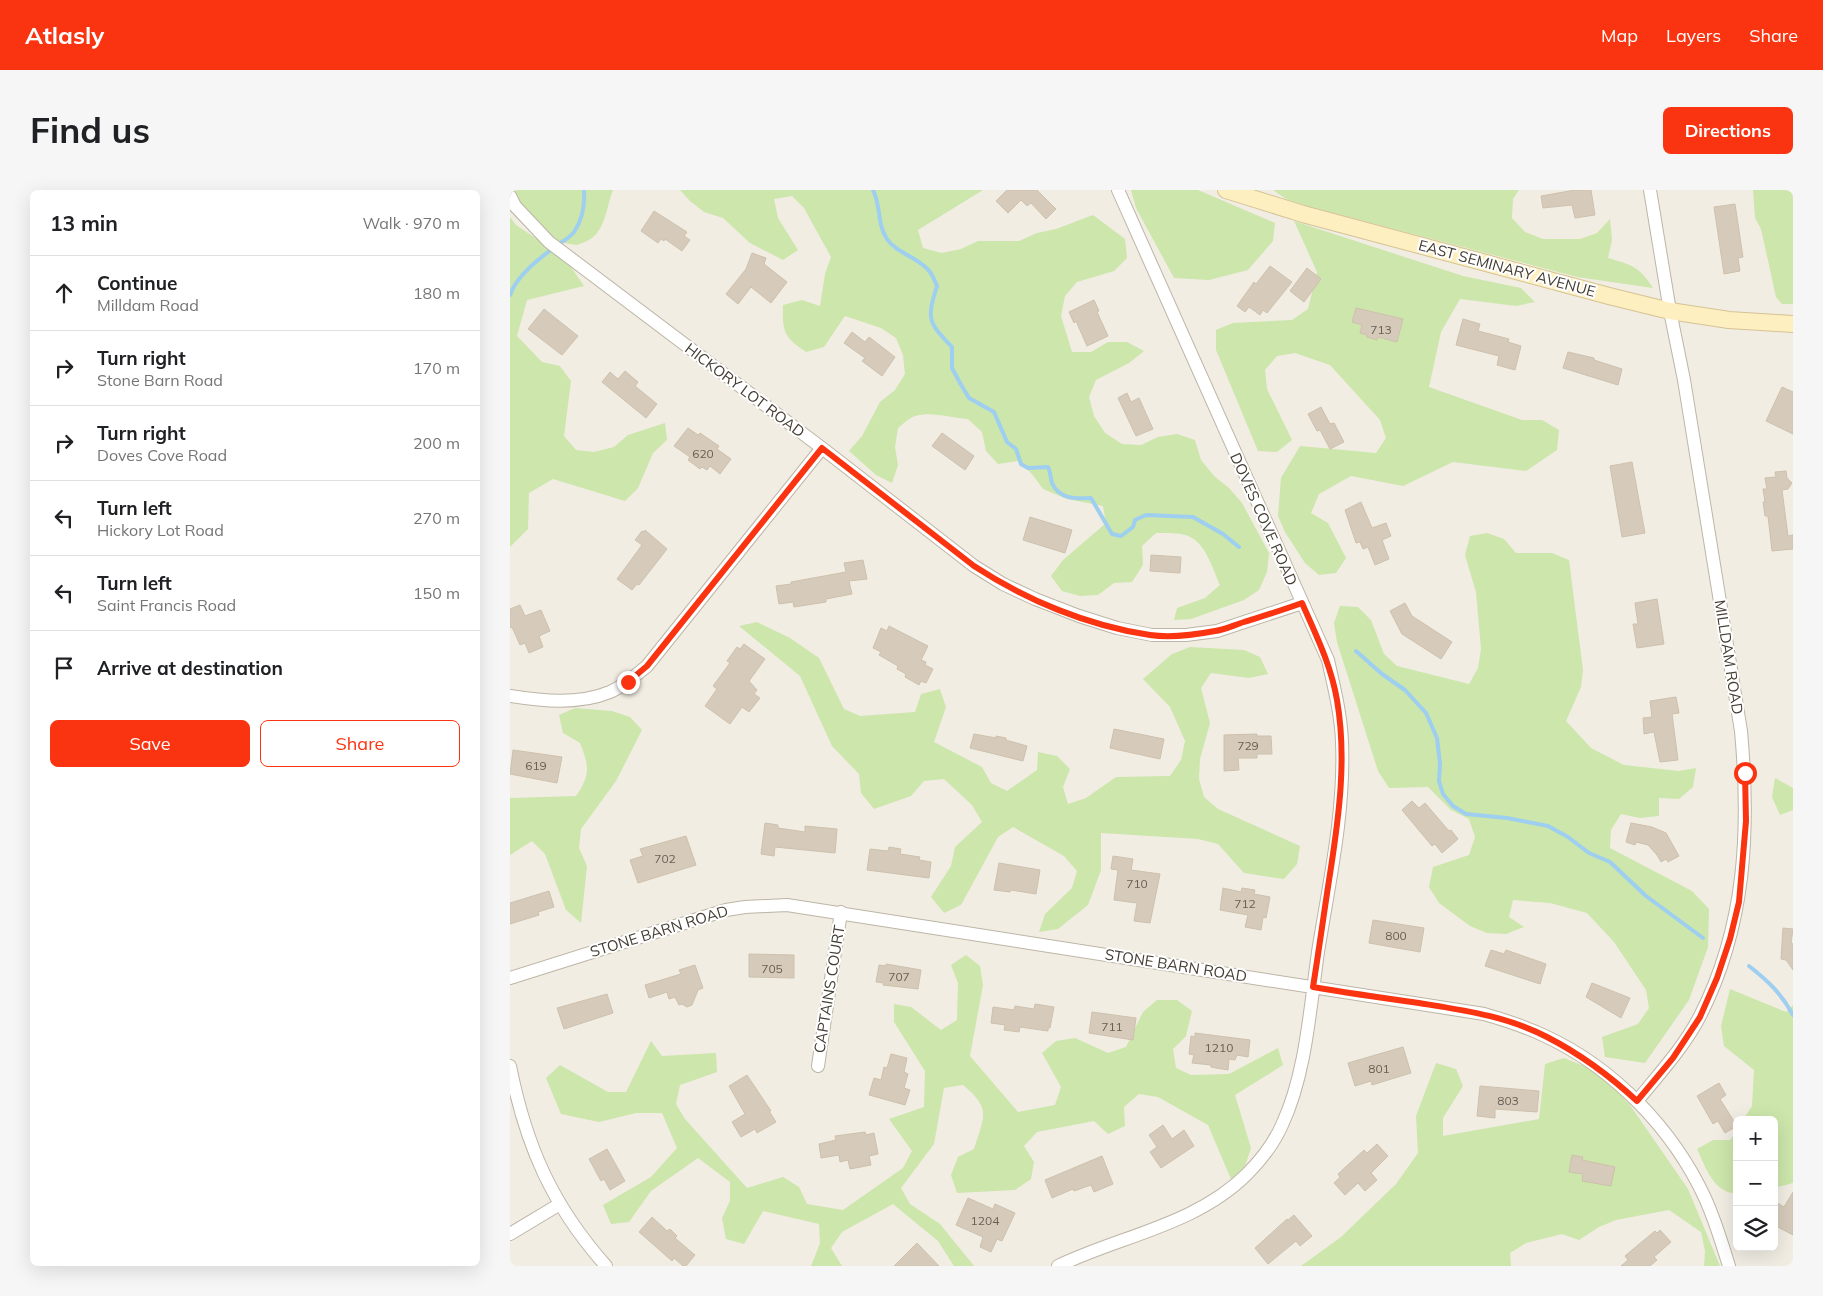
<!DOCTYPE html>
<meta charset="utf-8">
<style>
:root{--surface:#fff;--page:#f6f6f6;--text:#202124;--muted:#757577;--line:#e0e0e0;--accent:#fa3411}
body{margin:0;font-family:Mulish,sans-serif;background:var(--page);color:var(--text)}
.controls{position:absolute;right:15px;bottom:15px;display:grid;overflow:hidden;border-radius:8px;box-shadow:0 5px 20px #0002}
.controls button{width:45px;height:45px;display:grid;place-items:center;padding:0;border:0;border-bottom:1px solid var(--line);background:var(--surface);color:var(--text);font:25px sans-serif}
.stop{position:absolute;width:15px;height:15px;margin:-11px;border:4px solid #fa3411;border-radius:50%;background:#fff}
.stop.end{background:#fa3411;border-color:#fff;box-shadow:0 1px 5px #0008}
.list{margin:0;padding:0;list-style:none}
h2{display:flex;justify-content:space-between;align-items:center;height:65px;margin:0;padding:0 20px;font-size:21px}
h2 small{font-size:16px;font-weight:400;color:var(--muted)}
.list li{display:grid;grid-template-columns:32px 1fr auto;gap:15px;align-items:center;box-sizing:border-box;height:75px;padding:0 20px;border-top:1px solid var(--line)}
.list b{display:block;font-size:19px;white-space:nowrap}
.list p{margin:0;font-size:16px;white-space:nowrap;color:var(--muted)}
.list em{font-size:16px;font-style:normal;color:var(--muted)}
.actions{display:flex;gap:10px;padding:15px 20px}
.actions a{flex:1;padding:11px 0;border:1px solid var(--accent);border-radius:8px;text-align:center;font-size:18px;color:var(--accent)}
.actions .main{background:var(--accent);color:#fff}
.icon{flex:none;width:28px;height:28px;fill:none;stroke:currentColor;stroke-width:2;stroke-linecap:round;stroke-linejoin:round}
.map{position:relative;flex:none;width:1283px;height:1076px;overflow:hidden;border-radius:8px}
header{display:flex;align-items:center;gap:30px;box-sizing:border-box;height:70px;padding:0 25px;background:var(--accent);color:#fff}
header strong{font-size:24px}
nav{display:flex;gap:28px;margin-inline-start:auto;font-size:18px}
.intro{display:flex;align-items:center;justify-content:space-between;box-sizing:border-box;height:120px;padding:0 30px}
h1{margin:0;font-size:35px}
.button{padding:12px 22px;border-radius:8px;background:var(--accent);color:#fff;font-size:18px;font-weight:700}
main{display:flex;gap:30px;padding:0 30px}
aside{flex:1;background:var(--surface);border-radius:8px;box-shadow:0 5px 20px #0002}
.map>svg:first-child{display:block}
.green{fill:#cce6ab}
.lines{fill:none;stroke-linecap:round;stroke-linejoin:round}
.stream{stroke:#9ecef0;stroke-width:4}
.building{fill:#d6cbbb;stroke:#cec0ac}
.street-casing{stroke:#bdb5a6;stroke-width:14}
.secondary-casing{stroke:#d5c394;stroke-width:18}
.street{stroke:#fff;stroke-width:12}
.secondary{stroke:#feefc0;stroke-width:16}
.route{stroke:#fa3411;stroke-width:6}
.labels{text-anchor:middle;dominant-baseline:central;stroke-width:4;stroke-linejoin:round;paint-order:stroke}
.number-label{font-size:12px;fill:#686055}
.street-label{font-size:15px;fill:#433d33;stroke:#fff}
</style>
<header>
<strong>Atlasly</strong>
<nav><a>Map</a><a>Layers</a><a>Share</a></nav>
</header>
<div class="intro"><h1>Find us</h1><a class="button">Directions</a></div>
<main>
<aside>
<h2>13 min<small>Walk · 970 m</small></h2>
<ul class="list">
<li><svg class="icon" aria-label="ahead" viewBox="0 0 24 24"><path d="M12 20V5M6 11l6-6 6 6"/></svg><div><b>Continue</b><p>Milldam Road</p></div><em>180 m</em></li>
<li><svg class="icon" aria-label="right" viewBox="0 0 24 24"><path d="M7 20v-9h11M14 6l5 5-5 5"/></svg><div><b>Turn right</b><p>Stone Barn Road</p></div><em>170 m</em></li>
<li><svg class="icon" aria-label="right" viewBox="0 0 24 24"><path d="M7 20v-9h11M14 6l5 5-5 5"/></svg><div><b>Turn right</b><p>Doves Cove Road</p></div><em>200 m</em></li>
<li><svg class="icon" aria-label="left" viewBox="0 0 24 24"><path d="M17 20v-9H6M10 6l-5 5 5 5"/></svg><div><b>Turn left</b><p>Hickory Lot Road</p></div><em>270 m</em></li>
<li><svg class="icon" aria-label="left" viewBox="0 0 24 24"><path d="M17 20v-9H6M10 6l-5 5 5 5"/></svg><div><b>Turn left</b><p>Saint Francis Road</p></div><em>150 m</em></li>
<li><svg class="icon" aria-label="arrive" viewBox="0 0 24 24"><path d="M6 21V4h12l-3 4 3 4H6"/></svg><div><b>Arrive at destination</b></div></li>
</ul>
<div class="actions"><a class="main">Save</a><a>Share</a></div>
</aside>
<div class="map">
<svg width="1283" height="1076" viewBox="0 0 1283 1076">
<rect width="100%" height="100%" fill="#f1ede3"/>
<path class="green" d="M0 0H103C97 15 96 37 82 48 78 51 72 53 67 55 61 54 54 53 48 51 27 41 14 19 0 0Z
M170 0H473L408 40 413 58 432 63 451 59 468 51H509L527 43 546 39 583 25 615 49 617 68 604 81 567 92 555 106 551 126 562 162H581L598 152H617L634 161 619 173 586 190 579 207 584 226 595 243 612 254 631 255 648 247 667 244 685 250 691 270 704 286 719 298 732 313 759 363 757 382 749 400 734 410 681 429 664 430 667 418 695 408 710 395C703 380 697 357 682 348 673 342 657 343 646 343L632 356 633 375 622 392 604 393 588 405 570 406 552 401 541 386 553 370 596 333 593 316 557 309 533 299 522 284 508 271 488 274 476 261 472 242 458 229C441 228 422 221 405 226 399 228 393 234 388 238L385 257 388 275 382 293 366 285 339 261 352 246 370 212 385 200 395 184 393 165 386 148 371 138 335 126 314 157 296 162C274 147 272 142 273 115L292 110 310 116 315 84 321 67 294 18 282 6 264 9 268 28 288 60 273 70 240 53 213 28 194 22 180 11Z
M621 0H688L765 33 763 51 738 80 699 90 664 88 626 18Z
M763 0H1009L1003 9 1002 28 1015 42 1033 49H1070L1087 43 1100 29 1102 50 1098 68C1122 75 1129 76 1143 98L1067 87 793 15 776 9Z
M1243 0H1283V114H1272L1266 107 1251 39 1245 28Z
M0 27 6 35 54 67 74 96 17 110 7 146 32 172 50 176 61 191 54 246 66 260 84 262 104 257 118 245 155 233 157 250 143 263 128 298 115 311 43 289 19 303 18 339 0 357Z
M784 31 953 86 1011 98 1025 112 1006 116 950 109 931 142 919 197 1012 230H1032L1049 240 1047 260 1016 281 943 272 893 296 841 286 809 304 801 323 818 333 836 368 826 383 809 385 795 373 775 342 768 326 771 288 790 256 866 263 876 248 870 230 820 175 785 163 767 166 755 180 757 199 782 250 767 262 748 261 706 160V140L723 133 782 130 798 119 807 82Z
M977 343 994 349 1006 363H1042L1059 370 1073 480 1071 497 1056 531 1081 558 1114 575 1169 581 1186 578 1183 597 1169 609 1149 608V626L1130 628 1111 624 1101 640 1100 658 1182 701 1199 719 1198 757 1179 810 1135 873 1095 867 1092 847 1128 834 1139 818 1136 800 1104 752 1077 723 1040 713 1003 710 999 727 1014 737 996 744 977 743 960 736 929 713 919 697 923 677 959 665 965 647 959 629 941 620 918 597 879 598 868 581 827 452 824 433 830 416 848 417 861 430 874 464 887 476 959 494 968 478 971 459 966 402 955 365 960 346Z
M247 432 280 448 309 468 334 519 350 526 405 522 411 504 430 499 436 517 424 552 472 577 481 593 497 601 527 580 528 562 547 566 560 579 553 597 558 614 576 608 606 587 660 586 671 570 675 551 660 517 633 489 662 464 680 457 734 460 750 467 758 484 739 488 701 483 691 498 700 533 690 569 689 589 694 607 708 619 790 656 787 674 774 689 734 683 708 654 688 649 591 643V680L578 715 548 739 529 742 535 724 562 698 567 681 554 666 503 637 488 647 451 715 434 723 421 707 441 676 445 657 472 632 462 615 434 589 414 591 401 606 364 619 351 603 349 584 322 556 290 486 229 436Z
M65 518 102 521 120 527 132 540 106 591 71 639 69 658 77 676 71 733 56 720 35 664 22 651 0 665V608L66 606C81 584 79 576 70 553L53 543 49 525Z
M1265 588 1283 598V620L1270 625 1262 607Z
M456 765 470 776 473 795 460 866 508 922 545 915 551 897 532 863 546 851 565 848 598 863 616 857 633 822 647 810H667L682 821 676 846 663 859 666 878 681 885 719 884 768 858 773 875 725 905 741 958 735 976 721 989 698 935 648 907 629 904 614 917 615 936 598 944 584 931 527 942 514 956 524 972 521 989 505 1000 447 1003 441 985 448 967 464 959C474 926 482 919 453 895L434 898 424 954 391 998 400 1014 430 1034 464 1076H444L428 1051 383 1014 332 1042 321 1058 332 1076H301L310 1053 309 1034 253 1021 234 1054 216 1049 212 1028 220 1011V992L188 968 141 1001 119 1032 101 1034 93 1015 141 987 167 958 152 923H126L89 932 51 924 36 888 50 875 98 902H116L141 851 152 866 206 863 207 882 170 895 166 914 175 929 237 998 273 987 289 997 297 1014 333 1020 393 978 402 961 379 929 414 917 415 881 384 832V814L401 817 431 840 447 830 448 793 441 775Z
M1220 799 1276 822 1283 815V993L1264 998V930H1233L1242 916 1244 880 1214 856 1211 836Z
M1054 868 1089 882 1120 915 1178 999 1210 1076H1194L1195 1061 1191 1042 1159 1020 1106 1030 1089 1037 1069 1050 1052 1044 1016 1053 1000 1063 1001 1076H791L831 1047 886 994 908 963 906 926 926 873 946 879 953 896 933 928V946L1029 929 1035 874Z
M1227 940V1004C1203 1002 1196 978 1187 959L1203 950H1220Z"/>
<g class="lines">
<path class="stream" d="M363 0C371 15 367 35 377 49 387 64 409 67 420 82 423 86 425 92 427 96 416 130 419 133 442 157V178L450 193 459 208 484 222 497 252 506 259 511 274 518 278 538 277C541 282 540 287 542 293 549 309 565 309 581 308L602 344 611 346 623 337 625 330 636 325 683 327 713 344 729 357
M0 105C7 85 30 68 46 56 51 52 60 48 64 42 72 30 75 14 74 0
M846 461 872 484 895 500 916 523 927 548 930 574 929 591 933 604 943 616 956 624 997 628 1038 636 1058 647 1079 663 1100 672 1136 706 1193 748
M1239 776C1258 791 1271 803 1283 825"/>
</g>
<path class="building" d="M497 0H527L546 19 536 29 521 13 517 16 511 10 498 23 486 11Z
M1065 0H1081L1085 25 1065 28 1062 15 1033 18 1031 6Z
M1225 14 1233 67 1228 68 1230 81 1214 84 1204 17Z
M144 21 177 42 174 46 180 50 172 61 155 49 154 51 151 49 148 53 131 41Z
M242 63 256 68 254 74 277 92 261 113 241 97 228 114 216 104 236 79Z
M760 76 782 92 757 123 753 120 750 125 739 117 735 122 727 116 744 92 746 94Z
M797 78 811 89 794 112 780 101Z
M584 110 589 121 587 122 598 146 577 156 566 131 564 133 559 122Z
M846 118 893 129 887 152 868 147 867 150 857 147V145L850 143 852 135 842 132Z
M34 119 68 146 52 165 18 139Z
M953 129 970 134 968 141 999 149 998 152 1011 156 1005 180 987 175 989 166 946 155Z
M342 142 355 152 359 147 385 167 372 186 352 171 355 168 334 153Z
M1058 162 1084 168V170L1112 179 1108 195 1053 178Z
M115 181 128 192 125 196 147 214 136 228 92 192 100 182 108 189Z
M1272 197 1283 202V244L1256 231Z
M617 203 621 212 629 208 643 239 626 246 608 208Z
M811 217 820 234 824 233 834 252 820 259 810 240 807 241 798 224Z
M178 238 188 245 190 243 209 256 207 259 221 269 210 284 200 276 197 280 192 277 190 279 178 270 180 267 164 256Z
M432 243 464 266 455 280 422 256Z
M1122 272 1135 343 1112 347 1100 276Z
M1276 281 1277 288 1282 293 1278 299 1272 300 1278 346 1283 345V359L1262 361 1258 326H1255L1253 312H1255L1253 299H1257L1255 288 1266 287 1265 282Z
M851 312 862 338 876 333 881 346 872 350 879 369 865 375 858 357 853 359 850 352 846 353 835 320Z
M520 327 562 340 555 363 513 350Z
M135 340 157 359 129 395 127 394 122 400 107 389 132 355 125 350 132 341 134 342Z
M641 365 671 367 670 383 640 381Z
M353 370 357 389 339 391 342 404 316 409V412L284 417 283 412 269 414 266 396 281 394V392L336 382 334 373Z
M1147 409 1154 454 1127 458 1123 434H1128L1125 413Z
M895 413 902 426 942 452 931 469 892 444 880 421Z
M10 415 15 426 31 420 40 441 29 446 33 457 19 463 15 453 10 455 2 437 0 438V419Z
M379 436 418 456 411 470 416 472 415 475 423 479 416 493 411 491 409 495 395 487 396 484 387 479 388 476 369 465 371 462 363 458 371 438 377 441Z
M234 454 255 469 239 491 247 500 244 504 250 508 239 522 232 517 220 534 195 516 207 499 203 496 220 473 217 471 227 457 230 459Z
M1166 507 1169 523 1162 524 1168 570 1150 572 1144 542 1134 544 1133 528 1142 527 1140 511Z
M604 539 654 549 650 569 600 558Z
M464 544 486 548V546L496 548V550L517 556 513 571 460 558Z
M747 544V546H761L762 564H747V568H728L729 580 714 581V545Z
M3 560 52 567 47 593 0 584Z
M902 611 909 618 915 613 939 641 941 640 948 649 932 663 925 654 922 656 892 620Z
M255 633 268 635V638L295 642V636L327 639 325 663 265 657 264 666 251 664Z
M1121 633 1142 637 1156 643 1169 666 1158 672 1156 669 1151 672 1147 665 1138 655 1126 652 1125 655 1116 652Z
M176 646 186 675 128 693 120 670 133 666 130 659Z
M379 657 391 659 390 664 410 667 409 670 421 672 419 688 357 680 360 659 378 661Z
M603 666 623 669 621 680 650 684 640 733 624 731 627 713 604 710 608 680 601 679Z
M489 673 530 680 526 704 501 700 500 702 484 700Z
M713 698 731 702 732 698 745 700 744 704 760 707 756 728 753 727 751 740 735 737 738 725 710 720Z
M39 701 44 717 28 722 29 725 0 734V713Z
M863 730 914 738 910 762 859 753Z
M1273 738 1283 739 1281 753 1283 754V780L1276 770 1271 769Z
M981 760 994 764 996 760 1036 774 1030 794 975 776Z
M239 764 284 765V788L239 787Z
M376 774 411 780 408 799 373 795 374 793 366 792 369 775 376 776Z
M185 775 193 798 188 800 182 815 177 817 172 814 169 815 165 807 159 809 157 802 139 808 135 795 171 784 169 780Z
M1082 793 1120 808 1111 828 1076 807Z
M97 804 103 823 54 839 47 818Z
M525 814 544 817 540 838H538V841L510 837 509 842 494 840 495 835 481 833 483 817 504 820 505 816 524 819Z
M582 822 626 828 623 850 579 843Z
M685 843 740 850 738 867 727 865 725 870 719 869 718 880 706 878 701 877V875L682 873 684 865 679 864 681 846 685 847Z
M893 857 901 883 862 895 861 891 845 896 838 873Z
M381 864 397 868 394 882 398 884 394 898 400 900 395 915 359 905 364 888 371 890 374 877 377 878Z
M237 885 261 921H259L266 932 247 943 245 939 231 947 222 932 235 924 219 896Z
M1209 893 1216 905 1210 909 1227 936 1215 943 1208 931 1203 934 1187 906Z
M970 896 1029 901 1027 922 985 919V928L967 926Z
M653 935 662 949 674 940 684 956 651 978 640 962 647 957 639 945Z
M355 942 356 945 364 943 368 964 359 966 361 975 340 979 338 970 330 972 329 965 311 968 309 954 326 950 325 946Z
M867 954 878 966 861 983 867 990 855 1001 848 993 835 1005 824 993 830 987 828 984 854 960 857 963Z
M97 959 115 991 100 1000 94 989 91 991 79 969Z
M1062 965 1073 967 1072 970 1105 977 1101 996 1072 991 1073 984 1059 982Z
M592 966 603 994 584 1002 581 995 564 1001 563 999 542 1008 535 990Z
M1283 1002V1045L1264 1035V1011L1274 1017Z
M458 1008 483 1019 485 1014 505 1023 492 1051 487 1049 481 1062 470 1057 473 1047 446 1035Z
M784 1025 802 1046 790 1056 786 1051 758 1074 745 1058 777 1029 778 1030Z
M142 1027 157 1041 160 1039 167 1046 165 1048 185 1065 176 1076H173L164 1068 162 1071 129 1042Z
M1150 1040 1161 1052 1144 1067 1147 1070 1140 1076H1111L1118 1070 1115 1066 1122 1060 1145 1041 1147 1043Z
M407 1053 429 1076H384Z"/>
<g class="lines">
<g class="street-casing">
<path id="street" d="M0 6 5 16 39 52 312 258 464 376 493 394 525 409 569 426 607 438 642 445H676L707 441 792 413
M0 506C32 511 68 515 100 502 114 496 126 485 137 476L312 258
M0 788 216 720 235 717 277 715 974 824C995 830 1016 837 1035 846 1104 878 1163 939 1195 1008 1205 1030 1212 1053 1219 1076
M0 876C16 956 42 1015 96 1076
M308 876 331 722
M1127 911C1149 884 1174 857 1190 826 1236 736 1240 640 1231 541L1174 190 1160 121 1140 0
M0 1044 50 1014
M548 1076C610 1046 686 1035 737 984 750 971 764 953 772 935 796 884 800 818 808 762 819 693 835 622 832 552 831 524 824 497 818 470L608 0"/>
</g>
<g class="secondary-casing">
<path id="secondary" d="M716 0 793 24 1099 106 1160 121 1219 130 1283 134"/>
</g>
<use href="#street" class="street"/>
<use href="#secondary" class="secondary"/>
</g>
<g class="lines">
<path class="route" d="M118 492 137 476 312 258 464 376C516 410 578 436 640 445 661 448 684 445 705 441 715 440 724 435 734 432 753 426 773 420 792 413 806 445 821 475 827 510 837 568 829 626 820 684 814 722 809 760 803 797 838 803 873 808 909 813 952 820 997 826 1037 847 1070 864 1100 886 1127 911L1163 868 1190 827 1207 788 1220 749 1229 712 1236 631 1235 583"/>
</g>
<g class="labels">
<g class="number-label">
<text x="871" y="139">713</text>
<text x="193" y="263">620</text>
<text x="738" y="555">729</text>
<text x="26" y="575">619</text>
<text x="155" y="668">702</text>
<text x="627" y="693">710</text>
<text x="735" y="713">712</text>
<text x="886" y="745">800</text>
<text x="262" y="778">705</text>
<text x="389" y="786">707</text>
<text x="602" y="836">711</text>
<text x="709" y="857">1210</text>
<text x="869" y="878">801</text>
<text x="998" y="910">803</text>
<text x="475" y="1030">1204</text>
</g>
<g class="street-label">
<text transform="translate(997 78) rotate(15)">EAST SEMINARY AVENUE</text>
<text transform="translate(235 200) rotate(37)">HICKORY LOT ROAD</text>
<text transform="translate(754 329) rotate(66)">DOVES COVE ROAD</text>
<text transform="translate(1219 467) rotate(81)">MILLDAM ROAD</text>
<text transform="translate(149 741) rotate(-17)">STONE BARN ROAD</text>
<text transform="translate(666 775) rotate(9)">STONE BARN ROAD</text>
<text transform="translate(319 799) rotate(-81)">CAPTAINS COURT</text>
</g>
</g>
</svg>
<div class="controls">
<button>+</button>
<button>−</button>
<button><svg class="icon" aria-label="layers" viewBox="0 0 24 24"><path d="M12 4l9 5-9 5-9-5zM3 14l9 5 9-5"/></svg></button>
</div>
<div class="stop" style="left:1235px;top:583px"></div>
<div class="stop end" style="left:118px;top:492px"></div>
</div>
</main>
